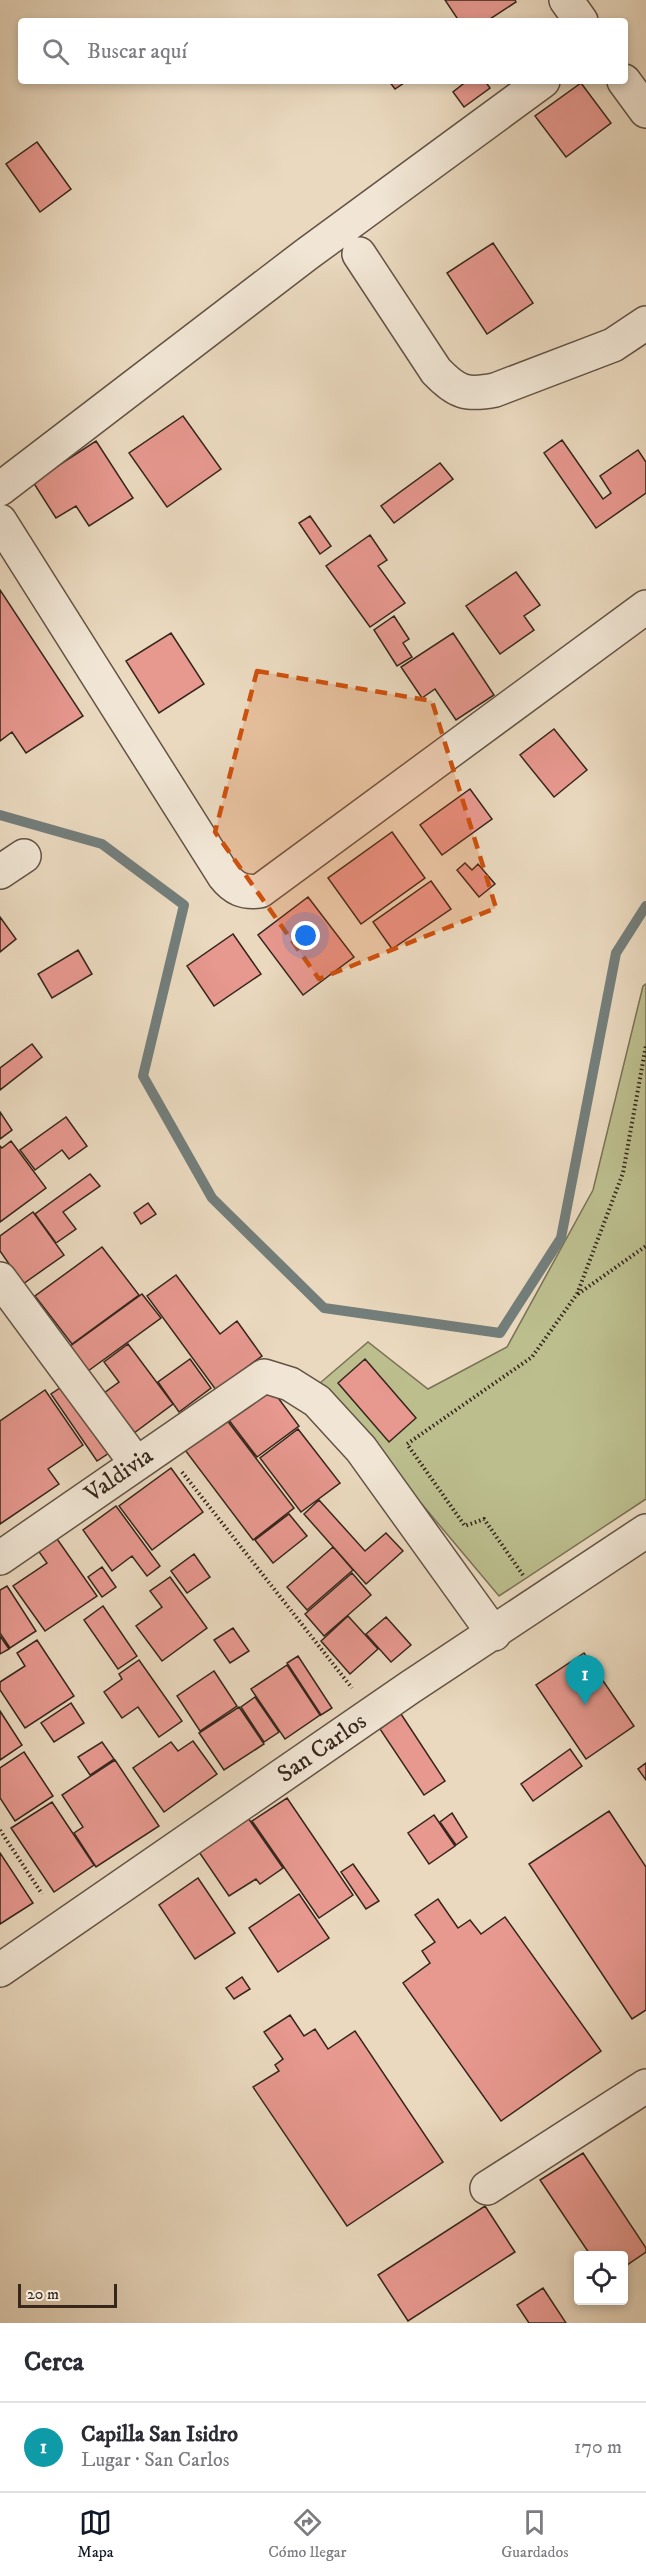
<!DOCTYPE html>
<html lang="es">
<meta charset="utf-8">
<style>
:root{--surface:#fff;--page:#f7f7f7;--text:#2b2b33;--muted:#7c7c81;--line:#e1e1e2;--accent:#111827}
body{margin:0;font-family:"IM FELL DW Pica",serif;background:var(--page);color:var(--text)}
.controls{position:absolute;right:18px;bottom:18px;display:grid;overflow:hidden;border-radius:6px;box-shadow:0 3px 9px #0003}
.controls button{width:54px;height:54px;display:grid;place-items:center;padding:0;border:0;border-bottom:2px solid var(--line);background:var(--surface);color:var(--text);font:30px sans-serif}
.scale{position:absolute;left:18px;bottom:15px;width:99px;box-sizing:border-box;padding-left:6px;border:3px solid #36261c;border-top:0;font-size:16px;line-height:21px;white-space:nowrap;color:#36261c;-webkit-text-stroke:4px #f1e6d5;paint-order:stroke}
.you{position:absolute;left:306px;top:936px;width:21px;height:21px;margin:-15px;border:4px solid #fff;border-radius:50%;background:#1a73e8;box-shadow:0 0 0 9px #1a73e833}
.badge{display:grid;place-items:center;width:39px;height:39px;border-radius:50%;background:var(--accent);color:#fff;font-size:20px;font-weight:700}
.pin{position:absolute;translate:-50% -50px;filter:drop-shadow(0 2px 3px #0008)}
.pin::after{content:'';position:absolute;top:32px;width:21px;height:18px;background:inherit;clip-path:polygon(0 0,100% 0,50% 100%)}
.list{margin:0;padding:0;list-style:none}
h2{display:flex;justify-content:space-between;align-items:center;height:78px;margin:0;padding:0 24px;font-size:26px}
h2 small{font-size:20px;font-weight:400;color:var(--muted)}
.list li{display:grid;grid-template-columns:39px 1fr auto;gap:18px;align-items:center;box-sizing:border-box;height:90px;padding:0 24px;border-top:2px solid var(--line)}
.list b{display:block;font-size:22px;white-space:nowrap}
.list p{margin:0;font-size:20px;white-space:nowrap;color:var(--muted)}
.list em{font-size:20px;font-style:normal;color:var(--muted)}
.icon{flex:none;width:33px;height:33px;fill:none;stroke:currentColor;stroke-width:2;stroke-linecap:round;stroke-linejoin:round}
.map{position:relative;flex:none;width:646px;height:2323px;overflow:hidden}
.search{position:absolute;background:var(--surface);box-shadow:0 3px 9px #0003;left:18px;right:18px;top:18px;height:66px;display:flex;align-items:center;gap:15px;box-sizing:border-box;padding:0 21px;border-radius:6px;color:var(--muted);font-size:22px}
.sheet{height:168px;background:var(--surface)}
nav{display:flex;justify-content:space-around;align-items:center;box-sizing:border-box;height:84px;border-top:2px solid var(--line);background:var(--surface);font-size:16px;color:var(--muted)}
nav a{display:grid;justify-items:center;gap:3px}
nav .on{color:var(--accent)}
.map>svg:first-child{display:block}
.green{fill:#bcbe8e;stroke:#797255;stroke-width:1.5}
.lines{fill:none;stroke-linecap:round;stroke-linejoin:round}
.stream{stroke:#737e7b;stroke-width:10}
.building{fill:#e7988f;stroke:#36261c;stroke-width:1.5}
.minor-casing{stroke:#635345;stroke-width:36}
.path{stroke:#36261c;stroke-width:4;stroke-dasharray:1.5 3;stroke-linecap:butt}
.minor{stroke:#f1e6d5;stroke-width:33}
.marked{fill:#cd510e;fill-opacity:0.2;stroke:#cd510e;stroke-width:4.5;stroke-dasharray:12 8;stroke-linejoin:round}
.labels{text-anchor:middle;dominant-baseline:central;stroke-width:5;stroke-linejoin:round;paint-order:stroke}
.street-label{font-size:24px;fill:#36261c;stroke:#f1e6d5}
</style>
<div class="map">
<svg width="646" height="2323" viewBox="0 0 646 2323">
<rect width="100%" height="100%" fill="#ead9bf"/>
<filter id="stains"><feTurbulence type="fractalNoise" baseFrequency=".00333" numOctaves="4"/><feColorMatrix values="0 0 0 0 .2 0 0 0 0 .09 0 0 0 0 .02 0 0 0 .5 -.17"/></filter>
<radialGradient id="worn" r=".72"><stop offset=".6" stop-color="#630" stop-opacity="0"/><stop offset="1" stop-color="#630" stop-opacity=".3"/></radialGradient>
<path class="green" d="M646 984V1499L499 1596 320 1383 368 1342 428 1389 507 1347 593 1190 643 986Z"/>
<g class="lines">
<path class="stream" d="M0 815 102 844 184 905 143 1076 212 1198 324 1308 500 1333 561 1238 616 953 646 906"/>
</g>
<path class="building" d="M445 0H515L516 2 487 21H459Z
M389 81H407L395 89Z
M467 81H485L490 88 464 107 453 92Z
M581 83 611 123 566 157 535 116Z
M37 142 71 189 40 212 6 164Z
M493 243 533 303 487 334 447 273Z
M183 416 221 469 167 507 129 453Z
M562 440 603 499 611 493 600 476 638 450 646 462V493L596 528 544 453Z
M96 441 133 498 89 526 76 506 56 518 33 482Z
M440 463 453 479 394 523 381 506Z
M310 516 331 546 320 554 299 523Z
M370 535 387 560 378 566 405 603 370 627 326 566Z
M516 572 540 605 524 616 534 630 500 654 466 606Z
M0 590 83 716 26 753 12 732 0 741Z
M394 616 409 639 403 643 412 657 397 666 374 630Z
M171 633 204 684 159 713 126 661Z
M453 633 494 695 456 720 435 689 422 698 401 667Z
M554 729 587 770 554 797 520 755Z
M470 789 492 819 442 855 420 825Z
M392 832 425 878 361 924 328 878Z
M465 863 472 870 478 864 495 884 479 897 457 870Z
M431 881 451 909 392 949 373 922Z
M308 897 354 957 303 995 258 935Z
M0 917 16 939 0 952Z
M233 934 261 974 214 1006 187 966Z
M78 950 92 974 52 998 38 974Z
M32 1044 42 1057 0 1090V1068Z
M0 1112 12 1130 0 1139Z
M66 1117 87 1146 69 1159 62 1150 35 1170 20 1150Z
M11 1141 46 1188 0 1222V1146L2 1148Z
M90 1174 100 1186 63 1212 76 1229 56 1243 35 1214Z
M148 1203 156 1214 141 1224 134 1213Z
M33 1212 64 1255 23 1284 0 1251V1236Z
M102 1247 139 1295 72 1344 35 1296Z
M176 1275 220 1334 237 1321 262 1356 216 1390 147 1296Z
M142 1294 161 1318 88 1371 69 1347Z
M128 1344 173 1404 130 1436 100 1396 119 1382 104 1362Z
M190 1359 211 1388 179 1412 158 1382Z
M365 1359 416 1418 389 1442 338 1383Z
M63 1386 109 1453 97 1461 51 1394Z
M259 1389 273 1391 299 1426 257 1457 225 1415Z
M45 1390 83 1445 48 1469 59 1484 0 1524V1421Z
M226 1419 294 1508 253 1540 185 1450Z
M298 1429 340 1483 301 1512 260 1458Z
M171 1468 203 1512 152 1550 119 1506Z
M319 1500 365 1551 386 1533 403 1551 366 1584 304 1514Z
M116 1506 160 1566 147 1576 132 1556 112 1571 83 1530Z
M289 1514 307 1536 273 1563 255 1540Z
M55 1536 97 1596 45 1631 13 1586 47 1563 37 1549Z
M333 1547 353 1570 307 1610 287 1587Z
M194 1554 210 1577 187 1593 171 1571Z
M102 1567 116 1587 102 1597 88 1577Z
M352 1573 371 1595 324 1636 305 1614Z
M170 1577 207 1628 162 1661 136 1626 162 1607 150 1591Z
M7 1586 36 1631 10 1648 0 1633V1590Z
M103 1606 137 1656 118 1669 84 1620Z
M348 1616 378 1649 350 1674 321 1641Z
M386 1617 411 1645 391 1662 366 1634Z
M233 1628 249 1651 230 1663 214 1640Z
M0 1636 9 1649 0 1654Z
M37 1640 74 1696 25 1728 0 1690V1682L25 1666 17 1653Z
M584 1653 634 1726 586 1759 536 1685Z
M298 1656 332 1708 321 1715 287 1663Z
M139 1660 182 1721 159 1737 138 1707 122 1718 104 1692 122 1679 119 1674Z
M287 1665 320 1715 285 1739 251 1689Z
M214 1671 237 1706 200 1731 177 1696Z
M255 1697 279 1732 264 1742 241 1707Z
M71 1703 84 1723 54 1742 41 1723Z
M239 1707 264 1744 224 1770 199 1733Z
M0 1711 22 1745 0 1760Z
M401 1714 445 1781 424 1795 380 1729Z
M193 1741 217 1774 164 1812 133 1768 171 1742 178 1751Z
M102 1742 114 1759 90 1775 78 1757Z
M570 1749 582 1766 533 1801 521 1784Z
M24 1752 53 1796 15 1821 0 1798V1768Z
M115 1760 159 1826 96 1867 74 1833 83 1827 62 1795Z
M646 1763V1780L638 1769Z
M287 1798 353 1895 319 1918 252 1821Z
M52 1802 94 1865 54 1892 11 1828Z
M609 1811 646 1867V2010L632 2019 529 1864Z
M452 1813 467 1837 456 1845 440 1822Z
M246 1815 283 1868 260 1884 256 1879 229 1896 197 1849Z
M434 1815 455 1846 429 1864 408 1833Z
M0 1853 33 1903 0 1924Z
M353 1864 379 1901 366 1909 341 1872Z
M198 1878 235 1933 195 1959 159 1905Z
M299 1894 329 1938 278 1972 249 1928Z
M438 1899 458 1928 470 1920 481 1934 505 1917 601 2051 501 2121 403 1983 430 1963 422 1951 435 1942 415 1915Z
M242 1977 250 1989 234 1999 226 1988Z
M290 2015 304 2036 315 2029 328 2049 355 2031 443 2162 347 2226 253 2087 279 2071 275 2065 283 2059 264 2032Z
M583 2153 646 2248V2252L624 2267V2256H591L540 2180Z
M485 2206 515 2252 408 2321 378 2275Z
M543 2288 566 2323H529L517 2305Z"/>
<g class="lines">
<g class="minor-casing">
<path id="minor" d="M566 0 581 21
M624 81 646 111
M359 254 436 371C456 392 466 396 495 390L613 345 646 323
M0 489 307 254 543 81
M0 521 224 876C234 889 244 893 260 891L646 607
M0 872 24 856
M0 1279 136 1463
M0 1558 264 1376 290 1384 317 1401 361 1449 494 1634
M0 1970 409 1688 646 1531
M487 2188 646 2086"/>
</g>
<path class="path" d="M578 1294 646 1246
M182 1472 352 1688
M523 1575 484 1519 465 1526 407 1444 532 1357 577 1294 623 1173 646 1045
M0 1830 42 1894"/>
<use href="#minor" class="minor"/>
</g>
<path class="marked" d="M257 671 432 701 496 908 319 979 215 832Z"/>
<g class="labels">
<g class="street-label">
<text transform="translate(119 1475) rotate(-35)">Valdivia</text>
<text transform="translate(322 1748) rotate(-35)">San Carlos</text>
</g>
</g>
<rect width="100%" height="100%" filter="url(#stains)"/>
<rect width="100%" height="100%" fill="url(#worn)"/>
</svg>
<div class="controls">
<button><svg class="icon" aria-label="locate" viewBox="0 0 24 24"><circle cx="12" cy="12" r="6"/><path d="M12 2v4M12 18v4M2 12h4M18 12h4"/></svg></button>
</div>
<div class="scale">20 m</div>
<div class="you"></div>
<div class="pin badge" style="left:585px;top:1705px;background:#0f9aa8">1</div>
<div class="search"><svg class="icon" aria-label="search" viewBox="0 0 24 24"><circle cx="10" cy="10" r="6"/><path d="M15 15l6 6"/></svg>Buscar aquí</div>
</div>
<section class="sheet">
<h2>Cerca<small></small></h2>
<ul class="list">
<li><span class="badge" style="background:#0f9aa8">1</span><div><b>Capilla San Isidro</b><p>Lugar · San Carlos</p></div><em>170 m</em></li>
</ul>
</section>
<nav>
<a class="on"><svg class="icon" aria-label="map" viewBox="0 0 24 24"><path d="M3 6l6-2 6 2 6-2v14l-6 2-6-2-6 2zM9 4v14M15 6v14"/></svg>Mapa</a>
<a><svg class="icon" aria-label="directions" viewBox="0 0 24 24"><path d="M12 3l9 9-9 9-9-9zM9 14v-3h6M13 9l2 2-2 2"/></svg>Cómo llegar</a>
<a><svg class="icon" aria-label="saved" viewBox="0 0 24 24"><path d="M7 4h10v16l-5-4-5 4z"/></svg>Guardados</a>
</nav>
